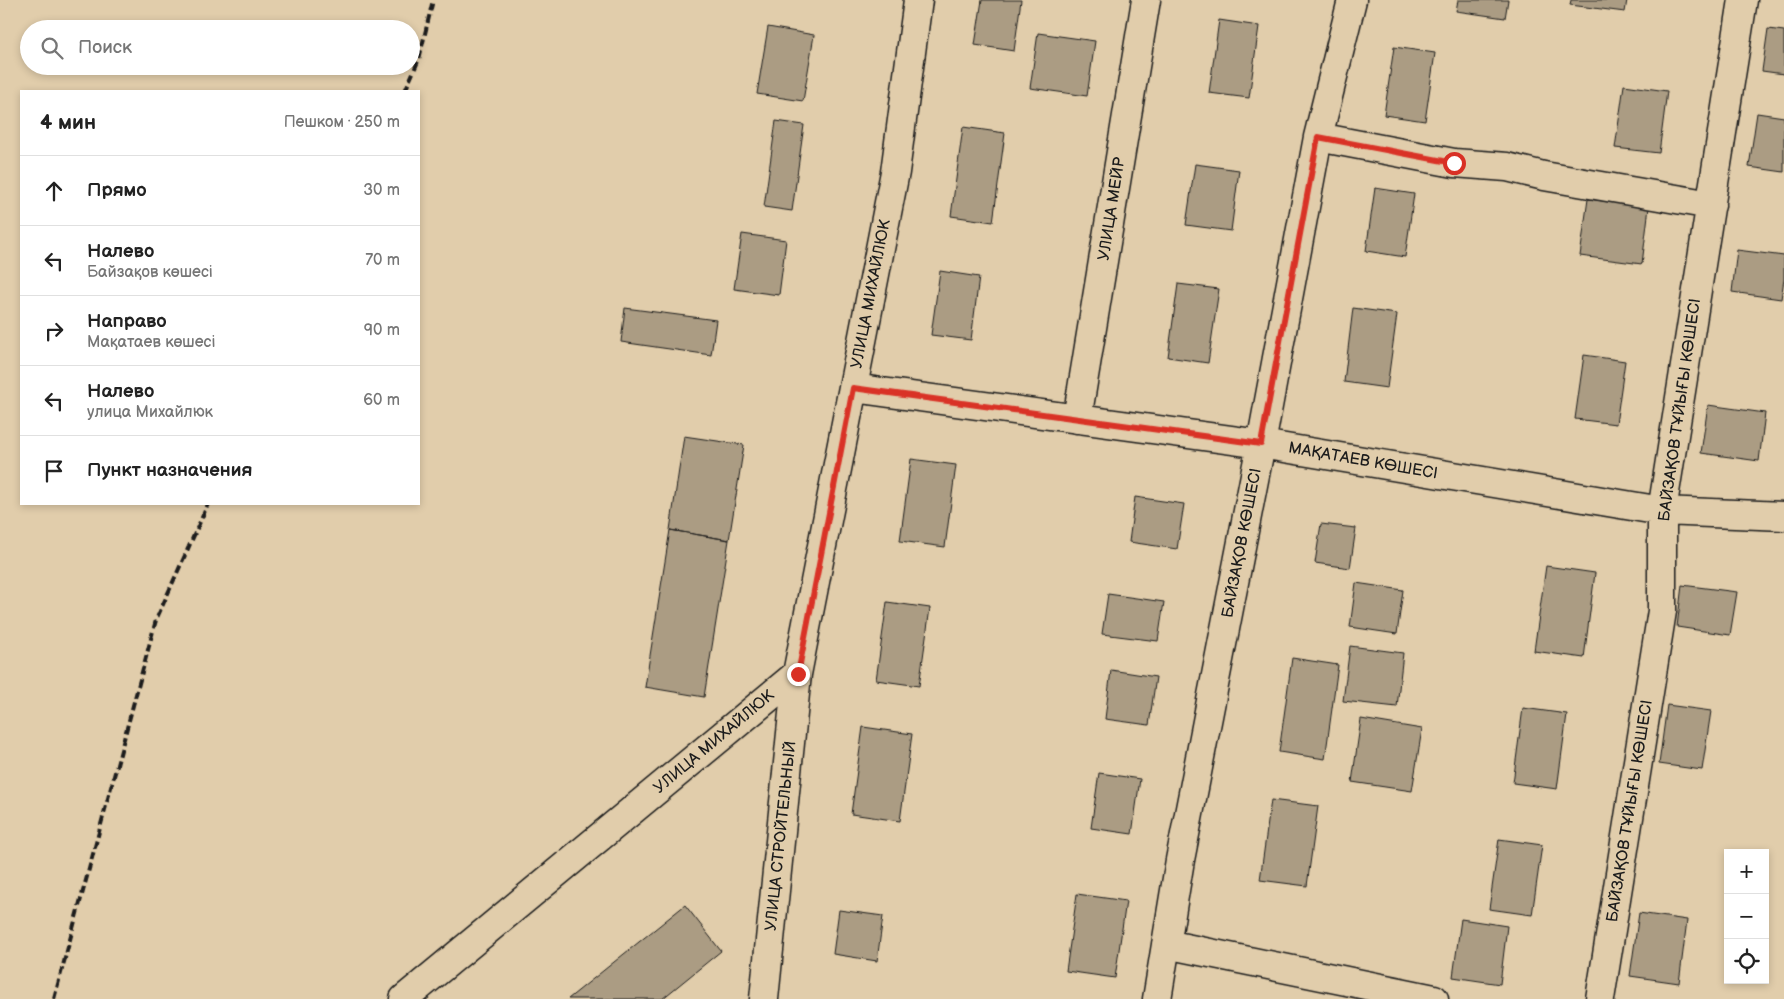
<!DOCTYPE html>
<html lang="ru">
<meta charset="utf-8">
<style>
:root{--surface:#fff;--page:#f2f2f2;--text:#222;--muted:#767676;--line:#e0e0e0}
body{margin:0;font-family:"Balsamiq Sans",sans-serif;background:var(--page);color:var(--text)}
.controls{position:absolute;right:15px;bottom:15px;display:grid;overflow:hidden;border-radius:0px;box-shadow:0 2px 8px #0003}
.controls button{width:45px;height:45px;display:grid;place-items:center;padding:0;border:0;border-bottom:1px solid var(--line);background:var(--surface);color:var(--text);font:25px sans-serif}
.stop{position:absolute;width:15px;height:15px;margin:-11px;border:4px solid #d93025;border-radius:50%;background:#fff}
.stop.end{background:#d93025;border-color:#fff;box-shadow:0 1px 5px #0008}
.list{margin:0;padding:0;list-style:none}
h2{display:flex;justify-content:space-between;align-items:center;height:65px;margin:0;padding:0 20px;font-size:21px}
h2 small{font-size:16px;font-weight:400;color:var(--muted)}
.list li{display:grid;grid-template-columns:32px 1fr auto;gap:15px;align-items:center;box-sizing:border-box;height:70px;padding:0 20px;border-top:1px solid var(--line)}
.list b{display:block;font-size:19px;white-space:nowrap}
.list p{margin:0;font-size:16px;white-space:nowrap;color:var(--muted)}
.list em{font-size:16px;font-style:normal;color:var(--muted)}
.icon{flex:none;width:28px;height:28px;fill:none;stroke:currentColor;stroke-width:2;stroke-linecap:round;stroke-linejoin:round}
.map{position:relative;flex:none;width:1784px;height:999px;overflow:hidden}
.search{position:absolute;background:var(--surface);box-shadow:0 2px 8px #0003;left:20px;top:20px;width:400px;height:55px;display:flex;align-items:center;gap:12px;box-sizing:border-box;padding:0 18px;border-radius:28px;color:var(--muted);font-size:19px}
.panel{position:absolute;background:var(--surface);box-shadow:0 2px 8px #0003;left:20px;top:90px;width:400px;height:415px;border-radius:0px}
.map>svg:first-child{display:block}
.building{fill:#ab9c83;stroke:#1c1c1c}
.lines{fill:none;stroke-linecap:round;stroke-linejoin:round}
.street-casing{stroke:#1c1c1c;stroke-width:31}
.street{stroke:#e1cdab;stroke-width:28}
.rail{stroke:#1c1c1c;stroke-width:4;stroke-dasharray:8 4;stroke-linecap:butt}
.route{stroke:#d93025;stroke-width:6}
.labels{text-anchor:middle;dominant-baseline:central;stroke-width:4.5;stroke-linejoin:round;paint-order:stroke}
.street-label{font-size:16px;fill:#1c1c1c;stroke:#e1cdab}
</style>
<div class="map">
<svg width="1784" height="999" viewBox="0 0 1784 999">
<rect width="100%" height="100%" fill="#e1cdab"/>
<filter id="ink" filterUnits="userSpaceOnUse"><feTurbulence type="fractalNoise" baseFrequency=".02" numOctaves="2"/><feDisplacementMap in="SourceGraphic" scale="10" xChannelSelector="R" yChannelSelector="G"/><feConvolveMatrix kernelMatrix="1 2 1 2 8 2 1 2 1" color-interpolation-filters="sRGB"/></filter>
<g filter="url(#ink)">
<path class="building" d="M982 0H1021L1014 51 975 45Z
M1458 0H1508L1505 18 1456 11Z
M1571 0H1627L1625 12 1570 5Z
M1219 20 1259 26 1249 98 1209 93Z
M768 27 814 35 803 101 757 94Z
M1768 29 1784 31V74L1762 71Z
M1038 33 1095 41 1087 96 1030 88Z
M1394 47 1435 53 1425 121 1384 115Z
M1624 85 1667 91 1659 153 1615 148Z
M1757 113 1784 117V172L1749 167Z
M776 121 804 125 792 211 764 207Z
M963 127 1005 133 993 222 951 216Z
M1195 164 1239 170 1231 231 1186 225Z
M1375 188 1414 194 1405 257 1366 251Z
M1588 199 1649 207 1642 264 1580 256Z
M742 234 786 240 779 295 734 289Z
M1737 250 1784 256V279L1781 299 1732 292Z
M940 271 979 277 971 340 931 335Z
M1178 284 1219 289 1208 363 1168 357Z
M625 308 716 320 711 355 621 342Z
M1353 308 1397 314 1387 388 1344 382Z
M1584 355 1625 361 1616 424 1575 419Z
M1708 405 1765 413 1759 461 1701 453Z
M684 436 744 445 729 540 670 530Z
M911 459 956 465 945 547 900 541Z
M1135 497 1184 504 1177 549 1129 542Z
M1321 524 1356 528 1350 568 1315 563Z
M670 530 729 540 704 697 645 687Z
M1546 566 1595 573 1584 658 1534 651Z
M1356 583 1403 590 1397 634 1350 627Z
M1682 585 1737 592 1730 635 1677 627Z
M1108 594 1164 602 1158 641 1102 634Z
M887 602 930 608 919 686 876 680Z
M1350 646 1403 653 1397 707 1343 701Z
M1292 658 1338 665 1325 759 1279 752Z
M1111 670 1156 677 1149 725 1105 719Z
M1667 705 1711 711 1702 770 1659 764Z
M1523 708 1567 714 1557 789 1513 783Z
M1361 719 1422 729 1412 791 1352 782Z
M863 727 912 734 900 821 851 814Z
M1099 773 1140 779 1132 834 1091 828Z
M1271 800 1318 806 1307 886 1260 880Z
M1499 839 1542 845 1532 915 1489 909Z
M1077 894 1126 901 1115 978 1066 971Z
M685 905 721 951 662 999H568Z
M839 910 883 916 877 961 833 954Z
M1639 913 1687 920 1679 983 1630 976Z
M1461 919 1507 926 1500 984 1453 977Z"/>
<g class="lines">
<g class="street-casing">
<path id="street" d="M1318 137 1454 163 1507 167 1544 176 1711 205
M853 388 1261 444 1662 511 1784 516
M1077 419 1146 0
M1166 944 1434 999
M404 999 797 674 895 172 918 0
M764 999 797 674
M1157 999 1180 860 1261 444 1318 137 1352 0
M1600 999 1662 611V511L1743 0"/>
</g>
<use href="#street" class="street"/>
<path class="rail" d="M405 91 419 59 433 0
M54 999 156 620 208 504"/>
</g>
</g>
<g class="lines" filter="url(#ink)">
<path class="route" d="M798 674 853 388 1261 444 1318 137 1454 163"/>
</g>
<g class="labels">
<g class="street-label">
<text transform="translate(1112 209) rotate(-81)">УЛИЦА МЕЙР</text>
<text transform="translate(871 294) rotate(-79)">УЛИЦА МИХАЙЛЮК</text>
<text transform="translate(1680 410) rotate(-82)">БАЙЗАҚОВ ТҰЙЫҒЫ КӨШЕСІ</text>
<text transform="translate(1363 461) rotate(10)">МАҚАТАЕВ КӨШЕСІ</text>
<text transform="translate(1242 543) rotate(-79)">БАЙЗАҚОВ КӨШЕСІ</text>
<text transform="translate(714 742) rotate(-40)">УЛИЦА МИХАЙЛЮК</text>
<text transform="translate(1630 811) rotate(-81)">БАЙЗАҚОВ ТҰЙЫҒЫ КӨШЕСІ</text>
<text transform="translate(781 836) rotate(-84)">УЛИЦА СТРОЙТЕЛЬНЫЙ</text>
</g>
</g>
</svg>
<div class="controls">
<button>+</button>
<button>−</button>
<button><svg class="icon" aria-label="locate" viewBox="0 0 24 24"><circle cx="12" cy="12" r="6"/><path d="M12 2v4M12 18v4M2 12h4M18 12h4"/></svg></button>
</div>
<div class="stop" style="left:1454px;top:163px"></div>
<div class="stop end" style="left:798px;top:674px"></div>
<div class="search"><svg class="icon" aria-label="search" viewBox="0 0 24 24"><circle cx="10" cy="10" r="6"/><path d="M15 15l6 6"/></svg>Поиск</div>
<section class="panel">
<h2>4 мин<small>Пешком · 250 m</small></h2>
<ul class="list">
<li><svg class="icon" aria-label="ahead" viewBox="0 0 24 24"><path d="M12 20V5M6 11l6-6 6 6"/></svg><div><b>Прямо</b></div><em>30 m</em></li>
<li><svg class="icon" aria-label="left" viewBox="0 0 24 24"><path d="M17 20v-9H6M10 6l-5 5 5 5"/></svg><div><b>Налево</b><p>Байзақов көшесі</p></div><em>70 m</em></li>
<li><svg class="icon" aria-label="right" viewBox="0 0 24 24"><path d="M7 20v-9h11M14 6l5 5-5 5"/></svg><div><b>Направо</b><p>Мақатаев көшесі</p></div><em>90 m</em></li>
<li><svg class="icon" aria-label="left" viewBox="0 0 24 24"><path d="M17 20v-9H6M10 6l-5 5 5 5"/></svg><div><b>Налево</b><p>улица Михайлюк</p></div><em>60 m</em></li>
<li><svg class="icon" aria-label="arrive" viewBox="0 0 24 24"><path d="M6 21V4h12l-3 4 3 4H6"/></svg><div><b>Пункт назначения</b></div></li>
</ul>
</section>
</div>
